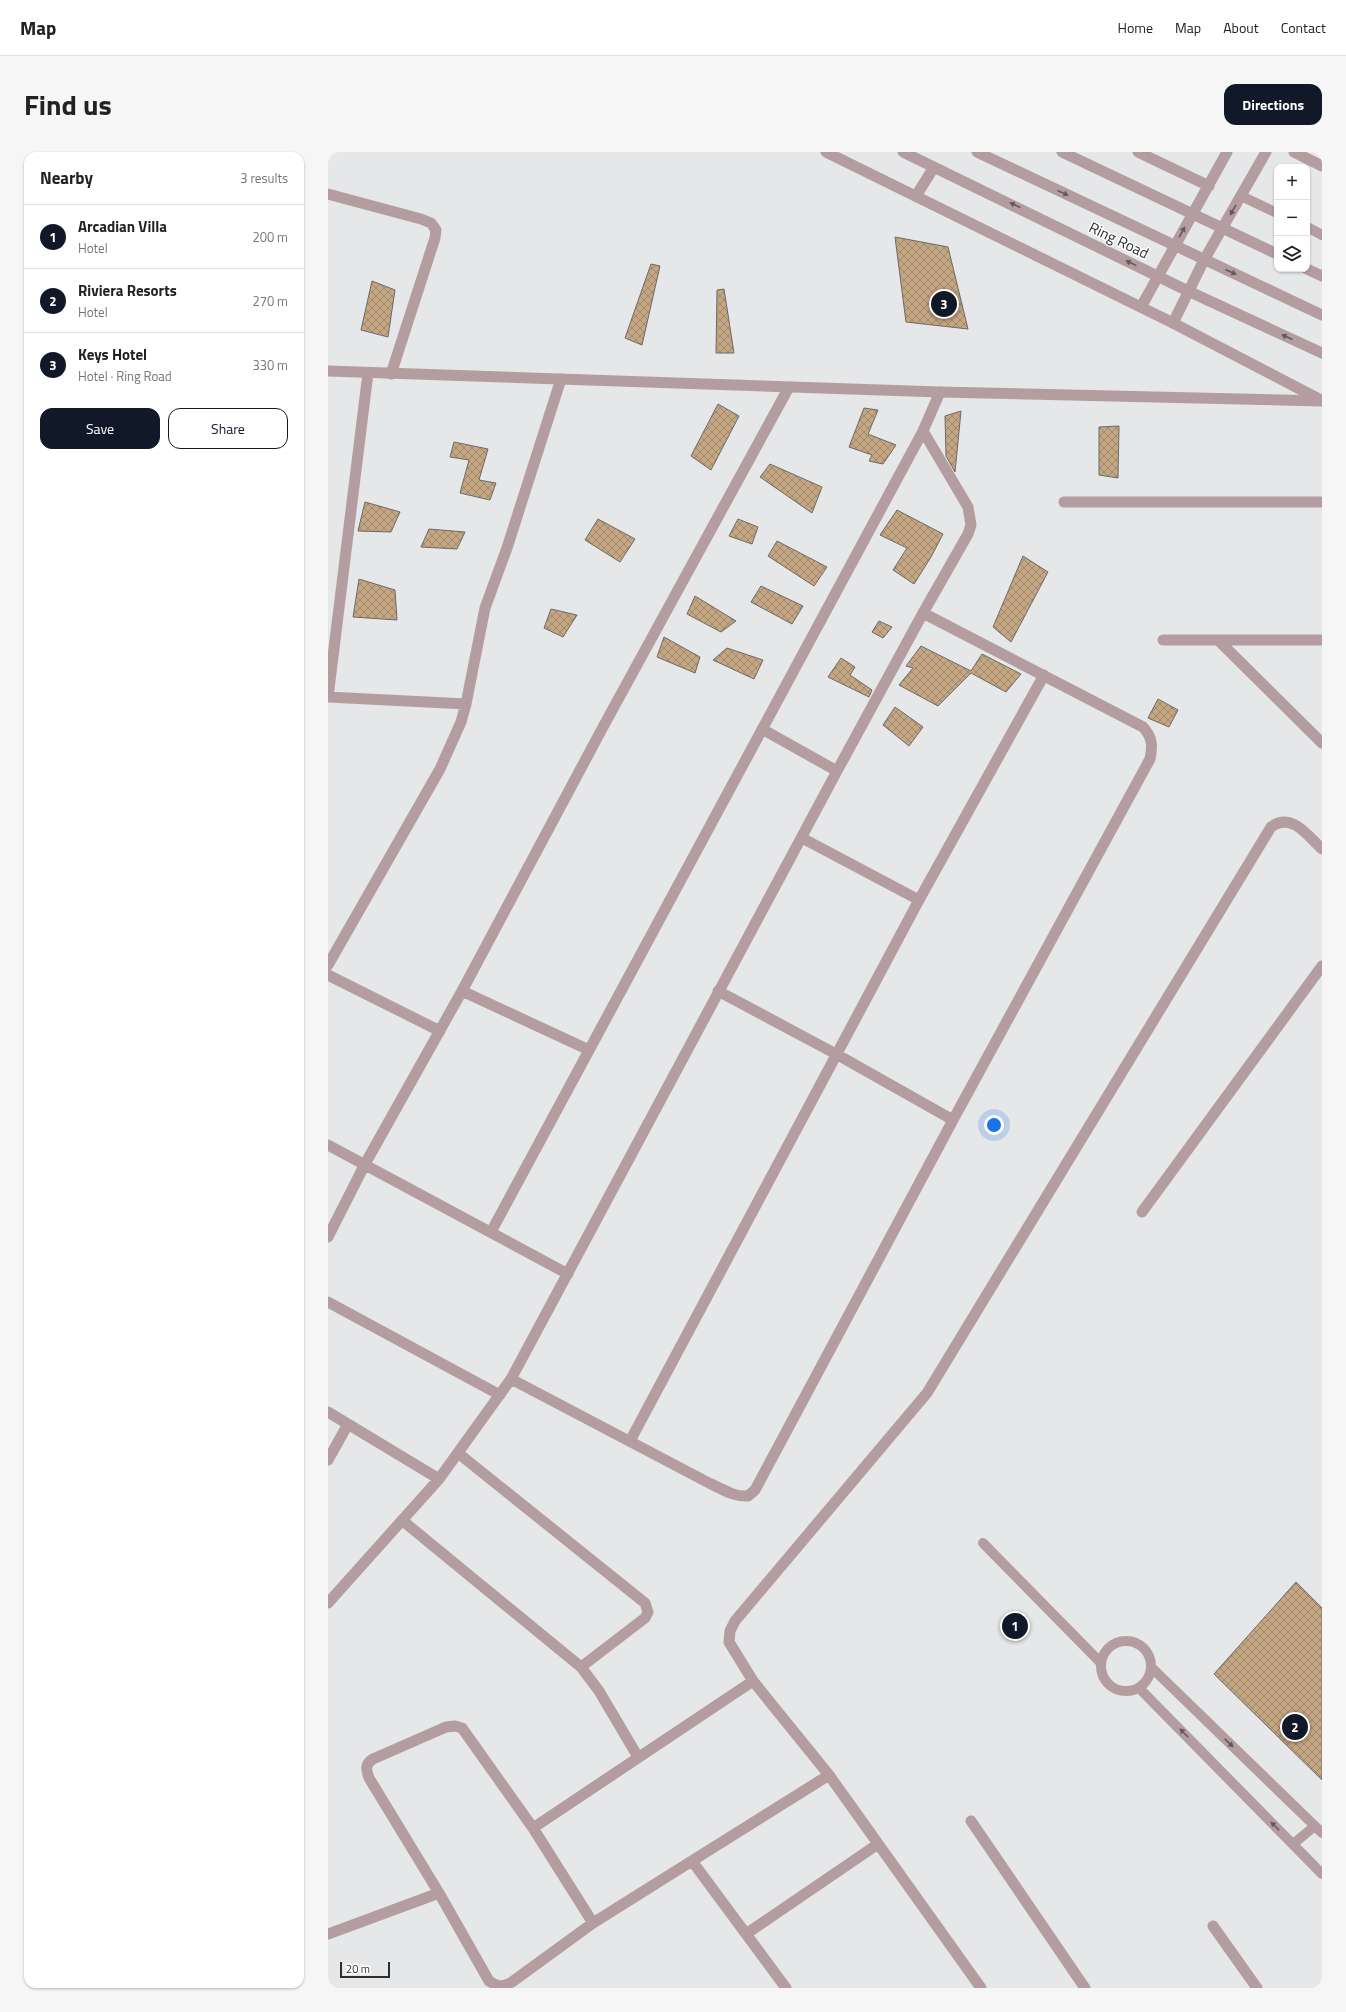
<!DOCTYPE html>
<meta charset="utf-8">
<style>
:root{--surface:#fff;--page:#f6f6f6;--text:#222;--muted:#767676;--line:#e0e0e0;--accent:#111827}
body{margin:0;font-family:"Titillium Web",sans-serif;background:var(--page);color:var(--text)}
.controls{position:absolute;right:12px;top:12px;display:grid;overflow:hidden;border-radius:8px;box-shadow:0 1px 3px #0004}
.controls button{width:36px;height:36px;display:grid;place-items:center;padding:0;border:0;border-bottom:1px solid var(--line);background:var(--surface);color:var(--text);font:20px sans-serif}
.scale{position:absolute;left:12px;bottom:10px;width:50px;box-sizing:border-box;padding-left:4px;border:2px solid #2e2e2f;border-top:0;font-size:11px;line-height:14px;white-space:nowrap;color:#2e2e2f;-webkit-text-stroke:3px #fff;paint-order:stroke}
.you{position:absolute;left:666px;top:973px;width:14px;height:14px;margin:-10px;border:3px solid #fff;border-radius:50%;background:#1a73e8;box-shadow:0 0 0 6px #1a73e833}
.badge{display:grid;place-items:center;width:26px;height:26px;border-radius:50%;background:var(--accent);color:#fff;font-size:13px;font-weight:700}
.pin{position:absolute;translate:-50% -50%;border:2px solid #fff;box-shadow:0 1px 4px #0006}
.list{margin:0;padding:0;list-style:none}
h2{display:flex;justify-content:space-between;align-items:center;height:52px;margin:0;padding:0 16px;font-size:17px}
h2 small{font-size:13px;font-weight:400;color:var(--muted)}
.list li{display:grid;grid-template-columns:26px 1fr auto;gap:12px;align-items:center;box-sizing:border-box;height:64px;padding:0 16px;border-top:1px solid var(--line)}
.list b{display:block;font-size:15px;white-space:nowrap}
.list p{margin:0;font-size:13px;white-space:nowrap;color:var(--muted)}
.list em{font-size:13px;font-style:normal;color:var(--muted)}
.actions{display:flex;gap:8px;padding:12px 16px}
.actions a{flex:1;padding:9px 0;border:1px solid var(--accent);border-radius:12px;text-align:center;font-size:14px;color:var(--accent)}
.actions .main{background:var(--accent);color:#fff}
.icon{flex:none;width:22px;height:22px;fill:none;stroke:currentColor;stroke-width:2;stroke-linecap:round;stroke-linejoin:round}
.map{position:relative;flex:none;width:994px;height:1836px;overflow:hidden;border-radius:12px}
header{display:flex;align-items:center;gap:24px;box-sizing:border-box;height:56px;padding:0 20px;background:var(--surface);border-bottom:1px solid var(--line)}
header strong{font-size:19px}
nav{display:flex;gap:22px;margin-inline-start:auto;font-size:14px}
.intro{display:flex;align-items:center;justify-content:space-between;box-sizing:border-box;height:96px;padding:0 24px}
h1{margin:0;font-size:28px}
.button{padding:10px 18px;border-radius:12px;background:var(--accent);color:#fff;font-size:14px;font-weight:700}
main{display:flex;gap:24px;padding:0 24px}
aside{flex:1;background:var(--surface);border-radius:12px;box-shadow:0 1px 3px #0004}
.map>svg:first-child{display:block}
.building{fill:url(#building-cross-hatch);stroke:#6b6a68}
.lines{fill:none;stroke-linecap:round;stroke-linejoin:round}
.service{stroke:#b49da0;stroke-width:10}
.minor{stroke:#b49da0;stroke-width:11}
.tertiary{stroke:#b49da0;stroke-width:11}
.oneway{fill:#645a5c}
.labels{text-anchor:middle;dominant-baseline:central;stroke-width:3;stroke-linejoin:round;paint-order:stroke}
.street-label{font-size:15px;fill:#2e2e2f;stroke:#fff}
</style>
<header>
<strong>Map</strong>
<nav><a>Home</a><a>Map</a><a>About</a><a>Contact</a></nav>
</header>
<div class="intro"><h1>Find us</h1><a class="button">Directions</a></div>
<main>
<aside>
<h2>Nearby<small>3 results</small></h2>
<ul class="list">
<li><span class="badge">1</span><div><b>Arcadian Villa</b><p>Hotel</p></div><em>200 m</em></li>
<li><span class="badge">2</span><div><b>Riviera Resorts</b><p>Hotel</p></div><em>270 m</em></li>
<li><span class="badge">3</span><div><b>Keys Hotel</b><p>Hotel · Ring Road</p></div><em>330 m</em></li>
</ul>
<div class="actions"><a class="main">Save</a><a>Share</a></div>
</aside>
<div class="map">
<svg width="994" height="1836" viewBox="0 0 994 1836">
<defs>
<pattern id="building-cross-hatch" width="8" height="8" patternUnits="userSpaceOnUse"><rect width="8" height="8" fill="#c5a683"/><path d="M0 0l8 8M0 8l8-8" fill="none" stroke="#a0886c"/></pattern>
</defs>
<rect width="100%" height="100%" fill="#e6e7e9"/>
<path class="building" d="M567 85 620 95 640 177 578 170Z
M323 112 332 114 314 193 297 186Z
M44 129 67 138 60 185 33 178Z
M396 137 406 201H388L389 138Z
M390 252 411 264 383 318 363 304Z
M536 256 550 258 540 282 568 293 555 312 541 309 544 303 521 295Z
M633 259 627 320 618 304 617 264Z
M791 274 790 326 771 323V275Z
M126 290 160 297 151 328 168 331 162 348 132 341 141 308 122 305Z
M442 312 494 335 484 361 432 325Z
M37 350 72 360 63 380 30 379Z
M569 358 615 382 603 405 586 432 565 418 579 396 552 383Z
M270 367 307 387 292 410 257 388Z
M410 367 430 375 424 392 401 384Z
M101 377 137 380 129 397 93 395Z
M449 389 499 415 486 434 440 404Z
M695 404 720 420 683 490 665 475Z
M31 427 67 438 69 468 25 465Z
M433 434 475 454 464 472 423 450Z
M367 444 408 469 393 480 359 462Z
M223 457 249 463 235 485 216 476Z
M551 469 564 475 555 486 544 480Z
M336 485 372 505 367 521 329 505Z
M593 494 643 519 654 502 693 522 678 540 643 521 610 554 571 533 585 516 578 514Z
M399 496 435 508 426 527 385 508Z
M513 506 527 515 522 523 544 538 541 545 500 525Z
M830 547 850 558 841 575 820 566Z
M567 555 595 575 581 594 555 573Z
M968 1430 994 1456V1628L886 1522Z"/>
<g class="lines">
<path class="service" d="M913 44 949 61
M979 75 994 83
M655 1391 773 1511
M773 1514a25 25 0 1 1 50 0a25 25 0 1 1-50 0Z
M823 1515 994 1681
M811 1536 994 1722
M965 1692 987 1674"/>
<path class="minor" d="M810 0 881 34
M966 0 994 14
M0 42 93 67 103 71 108 78 107 86 63 222
M813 155 899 0
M845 171 876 108 938 0
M736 350H994
M835 488H994
M890 488 994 591
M0 545 40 221
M0 545 138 552
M434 577 509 619
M474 686 591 748
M0 813 112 617 133 570 138 552 157 456 179 396 233 227
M0 823 112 879
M134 839 261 898
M390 839 508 902 625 968
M0 993 240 1122
M814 1060 994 814
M163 1080 595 279 612 240
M0 1085 37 1012 134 839 275 575 461 235
M0 1150 172 1243
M183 1227 381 1331C394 1337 406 1345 420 1344L427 1338 625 968 822 607C825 593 824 585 815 575L595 461
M0 1260 111 1327 183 1227 509 619 595 461 640 382 643 373 640 355 595 279
M302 1289 591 748 716 523
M0 1308 20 1272
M75 1369 253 1515 317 1466 320 1460 317 1451 130 1301
M0 1451 111 1327
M253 1515 271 1539 310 1605
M425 1529 205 1676 265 1771 501 1623
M643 1669 757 1836
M364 1709 458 1836
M111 1741 41 1626C38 1617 37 1612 45 1607L118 1575 127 1574 134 1576 205 1676
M885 1774 929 1836
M0 1782 111 1741 161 1829C170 1835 175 1835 184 1830L265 1771
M418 1782 550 1692
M653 1836 501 1623 425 1529 401 1490 402 1479 407 1469 599 1241 943 675C964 660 979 683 994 697"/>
<path class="tertiary" d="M498 0 845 171 993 248
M575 0 860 139 994 201
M649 0 994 163
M734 0 949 102
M588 44 606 15
M979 117 994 124
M0 219 612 240 994 249"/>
</g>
<defs><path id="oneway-solid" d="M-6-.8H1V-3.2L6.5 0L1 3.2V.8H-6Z"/></defs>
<g class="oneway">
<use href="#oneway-solid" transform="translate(735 41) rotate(25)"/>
<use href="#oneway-solid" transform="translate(687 53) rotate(-154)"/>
<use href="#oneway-solid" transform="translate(905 58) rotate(120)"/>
<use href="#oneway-solid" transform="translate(854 80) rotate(-61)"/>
<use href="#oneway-solid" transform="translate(803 111) rotate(-154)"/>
<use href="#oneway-solid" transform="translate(903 120) rotate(25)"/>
<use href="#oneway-solid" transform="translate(959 185) rotate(-155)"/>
<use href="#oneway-solid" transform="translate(856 1581) rotate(-134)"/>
<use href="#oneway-solid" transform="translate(901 1591) rotate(44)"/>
<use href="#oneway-solid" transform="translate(947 1674) rotate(-135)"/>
</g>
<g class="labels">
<g class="street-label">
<text transform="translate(791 88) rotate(26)">Ring Road</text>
</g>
</g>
</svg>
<div class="controls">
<button>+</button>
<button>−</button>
<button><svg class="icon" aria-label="layers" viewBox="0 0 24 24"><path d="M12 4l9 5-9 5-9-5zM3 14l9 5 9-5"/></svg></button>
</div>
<div class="scale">20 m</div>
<div class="you"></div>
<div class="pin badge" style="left:687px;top:1474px">1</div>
<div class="pin badge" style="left:967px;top:1575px">2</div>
<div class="pin badge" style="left:616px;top:152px">3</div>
</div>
</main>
